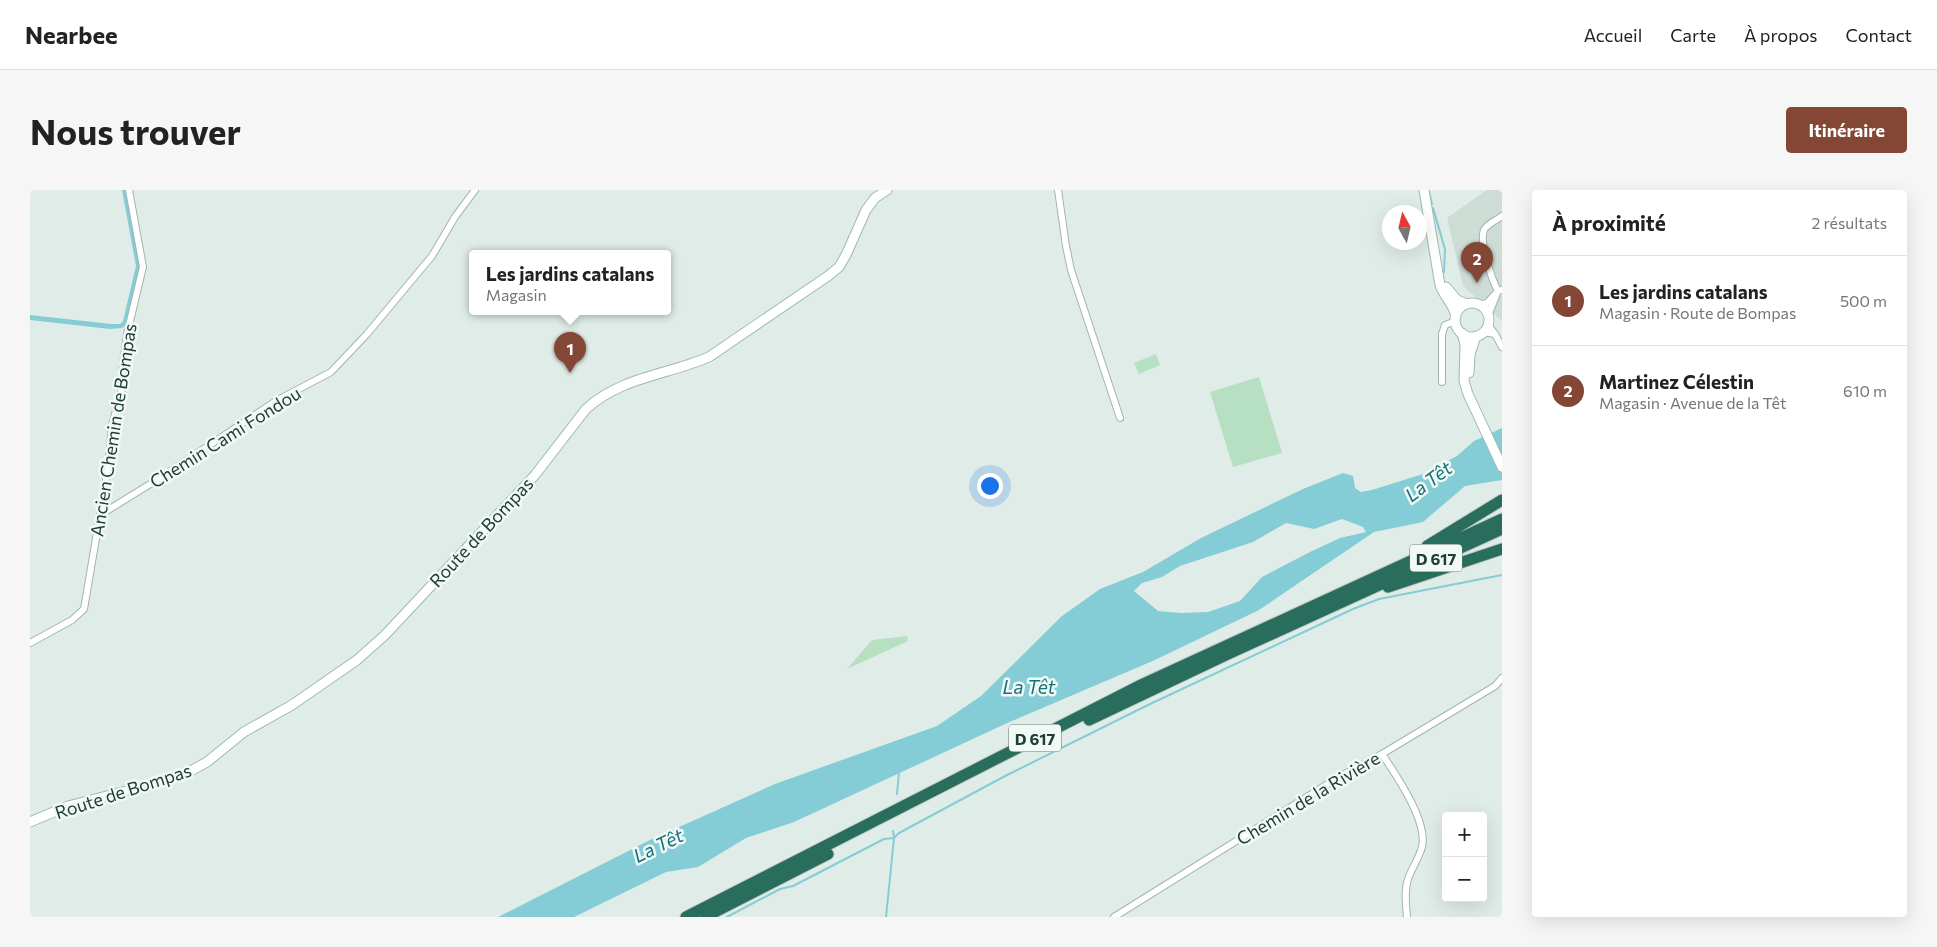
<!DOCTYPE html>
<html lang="fr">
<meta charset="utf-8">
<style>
:root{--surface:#fff;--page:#f6f6f6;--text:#222;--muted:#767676;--line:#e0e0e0;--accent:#844736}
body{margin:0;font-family:Commissioner,sans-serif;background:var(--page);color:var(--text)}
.controls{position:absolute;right:15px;bottom:15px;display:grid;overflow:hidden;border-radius:5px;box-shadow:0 5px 20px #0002}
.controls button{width:45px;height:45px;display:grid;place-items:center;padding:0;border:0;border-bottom:1px solid var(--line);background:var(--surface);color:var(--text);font:25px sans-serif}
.compass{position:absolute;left:1352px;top:15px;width:45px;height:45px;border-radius:50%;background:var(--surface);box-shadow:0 5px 20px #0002;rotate:352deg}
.you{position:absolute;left:959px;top:295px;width:18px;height:18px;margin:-12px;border:4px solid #fff;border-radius:50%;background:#1a73e8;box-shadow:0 0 0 8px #1a73e833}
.badge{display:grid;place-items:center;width:32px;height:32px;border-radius:50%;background:var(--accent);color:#fff;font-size:16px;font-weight:700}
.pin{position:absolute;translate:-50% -41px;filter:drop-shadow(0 1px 2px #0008)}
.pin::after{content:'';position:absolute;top:26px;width:18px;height:15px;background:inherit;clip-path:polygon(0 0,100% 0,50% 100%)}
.popup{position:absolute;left:439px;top:60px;width:202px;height:65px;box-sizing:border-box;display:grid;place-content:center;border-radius:5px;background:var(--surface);filter:drop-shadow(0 1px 4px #0005);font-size:16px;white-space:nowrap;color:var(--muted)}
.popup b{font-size:19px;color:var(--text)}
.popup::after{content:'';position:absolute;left:50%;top:100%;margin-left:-10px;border:10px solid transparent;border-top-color:var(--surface)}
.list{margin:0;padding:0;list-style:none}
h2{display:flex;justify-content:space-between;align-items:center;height:65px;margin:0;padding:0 20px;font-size:21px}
h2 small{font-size:16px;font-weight:400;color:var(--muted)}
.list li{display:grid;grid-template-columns:32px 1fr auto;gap:15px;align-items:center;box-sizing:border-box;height:90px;padding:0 20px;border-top:1px solid var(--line)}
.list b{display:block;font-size:19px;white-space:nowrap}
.list p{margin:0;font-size:16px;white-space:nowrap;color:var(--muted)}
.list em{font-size:16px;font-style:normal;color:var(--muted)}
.map{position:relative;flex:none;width:1472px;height:727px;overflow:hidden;border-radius:5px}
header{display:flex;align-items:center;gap:30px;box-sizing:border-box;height:70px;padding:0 25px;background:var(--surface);border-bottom:1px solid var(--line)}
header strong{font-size:24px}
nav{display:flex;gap:28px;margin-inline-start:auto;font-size:18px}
.intro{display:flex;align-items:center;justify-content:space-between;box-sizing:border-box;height:120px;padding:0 30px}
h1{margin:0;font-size:35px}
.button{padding:12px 22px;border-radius:5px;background:var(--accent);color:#fff;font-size:18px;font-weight:700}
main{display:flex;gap:30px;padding:0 30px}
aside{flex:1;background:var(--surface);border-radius:5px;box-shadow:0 5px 20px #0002}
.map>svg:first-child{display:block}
.built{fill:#cedcd6}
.green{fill:#b7dfc1}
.water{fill:#84ccd6;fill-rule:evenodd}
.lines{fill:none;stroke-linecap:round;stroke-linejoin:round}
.stream{stroke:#84ccd6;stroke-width:2}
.street-casing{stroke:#a3b4ae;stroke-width:8}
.secondary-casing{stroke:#9eb9af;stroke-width:11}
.highway-casing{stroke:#c1c9c6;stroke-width:13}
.street{stroke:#fff;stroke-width:6}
.secondary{stroke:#fff;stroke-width:9}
.highway{stroke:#296d5d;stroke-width:11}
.labels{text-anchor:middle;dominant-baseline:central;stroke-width:5;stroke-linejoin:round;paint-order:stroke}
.shield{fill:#f1f9f5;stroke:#5f766f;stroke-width:1}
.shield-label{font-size:16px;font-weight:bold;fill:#203e35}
.street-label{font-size:18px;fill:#203e35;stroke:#f1f9f5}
.water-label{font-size:19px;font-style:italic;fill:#15707f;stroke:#f1f9f5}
</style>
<header>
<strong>Nearbee</strong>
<nav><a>Accueil</a><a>Carte</a><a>À propos</a><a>Contact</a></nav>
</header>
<div class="intro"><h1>Nous trouver</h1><a class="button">Itinéraire</a></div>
<main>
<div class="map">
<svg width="1472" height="727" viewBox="0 0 1472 727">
<rect width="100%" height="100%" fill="#e0ece7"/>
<path class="built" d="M1457 0H1472V131L1433 96 1417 28Z"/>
<path class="green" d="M1126 164 1130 175 1109 184 1104 173Z
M1229 187 1252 263 1203 277 1180 202Z
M877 446 878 451 817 479 842 450Z"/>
<path class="water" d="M92 0H97L111 73 97 134 92 138 80 139 0 130V125L81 134H90L93 131 106 76Z
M1472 238V290L1435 296 1393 332 1344 342 1229 420 1125 470 975 534 764 632 716 648 668 677 636 682 544 727H468L620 650 745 594 907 536 951 506 1032 426 1070 399 1113 382 1171 348 1273 299 1313 283 1323 286 1325 298 1331 302 1342 300 1393 284 1427 266 1444 251ZM1312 329 1333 337 1336 342 1310 348 1280 362 1232 387 1210 411 1178 422 1151 423 1128 421 1104 401 1112 393 1132 387 1150 376 1223 352 1256 333 1284 339Z"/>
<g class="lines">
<path class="stream" d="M1399 2 1402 14
M1403 18 1415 59 1414 82
M867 604 869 582
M697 727 750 699 763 696 854 649 864 648 869 643 977 585 1120 514 1323 419 1349 409 1472 385
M856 727 864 648 863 641"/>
<g class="street-casing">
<path id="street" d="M1028 0 1036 56 1041 80 1090 228
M1472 26C1467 30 1457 34 1454 40 1449 52 1462 90 1468 101L1472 100
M1450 115 1457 113 1468 101 1458 126
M1454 142 1465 144 1458 135
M1465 144 1472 157
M1412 192V144L1415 135 1426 131
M70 325 130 288 246 211 301 182 337 144 402 66 425 27 445 0
M0 453 42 430 54 419 78 278 82 235 93 195 92 182 97 144 113 77 99 0
M1352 564C1366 585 1398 631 1392 657 1389 668 1382 678 1378 689 1374 701 1376 715 1377 727
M1084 727 1309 587 1352 564 1465 496 1472 488"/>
</g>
<g class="secondary-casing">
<path id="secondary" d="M1394 0 1410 95C1414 107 1424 114 1426 127
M1416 97 1427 110 1437 114
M1425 130a17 17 0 1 1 34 0a17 17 0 1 1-34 0Z
M1432 143 1435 154 1434 191 1438 204 1472 277
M1439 183 1440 164 1446 146
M0 632 38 616 123 594 157 583 177 572 214 542 262 515 327 470 355 445 505 285 556 219C591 187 637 185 679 167L798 86 809 77 816 65 836 20 845 8 857 0"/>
</g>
<g class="highway-casing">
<path id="highway" d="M1397 356 1472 310
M1358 397 1472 359
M1059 530 1198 464 1472 339
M656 727 1111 495 1472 329
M675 727 798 664"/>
</g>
<use href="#street" class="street"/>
<use href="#secondary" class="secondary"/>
<use href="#highway" class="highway"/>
</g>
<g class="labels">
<g class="shield">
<rect x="1380" y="354.5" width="52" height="27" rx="4"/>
<rect x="979" y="534.5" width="52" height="27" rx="4"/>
</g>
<g class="shield-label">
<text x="1406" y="368">D 617</text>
<text x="1005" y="548">D 617</text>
</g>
<g class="street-label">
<text transform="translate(83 240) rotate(-81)">Ancien Chemin de Bompas</text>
<text transform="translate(195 247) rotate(-32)">Chemin Cami Fondou</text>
<text transform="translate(451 342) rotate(-47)">Route de Bompas</text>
<text transform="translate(93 601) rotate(-18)">Route de Bompas</text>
<text transform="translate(1278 608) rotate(-31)">Chemin de la Rivière</text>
</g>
<g class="water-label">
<text transform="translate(1398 291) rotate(-37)">La Têt</text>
<text x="999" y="496">La Têt</text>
<text transform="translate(628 655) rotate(-26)">La Têt</text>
</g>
</g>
</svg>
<div class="controls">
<button>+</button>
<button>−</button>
</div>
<svg class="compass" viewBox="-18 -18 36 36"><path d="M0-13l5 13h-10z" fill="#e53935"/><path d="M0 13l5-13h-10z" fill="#767676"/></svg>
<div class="you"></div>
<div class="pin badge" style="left:540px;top:183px">1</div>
<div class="popup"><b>Les jardins catalans</b>Magasin</div>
<div class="pin badge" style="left:1447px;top:93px">2</div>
</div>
<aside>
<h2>À proximité<small>2 résultats</small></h2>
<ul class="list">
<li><span class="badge">1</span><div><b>Les jardins catalans</b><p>Magasin · Route de Bompas</p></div><em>500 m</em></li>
<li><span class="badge">2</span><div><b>Martinez Célestin</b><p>Magasin · Avenue de la Têt</p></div><em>610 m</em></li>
</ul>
</aside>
</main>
